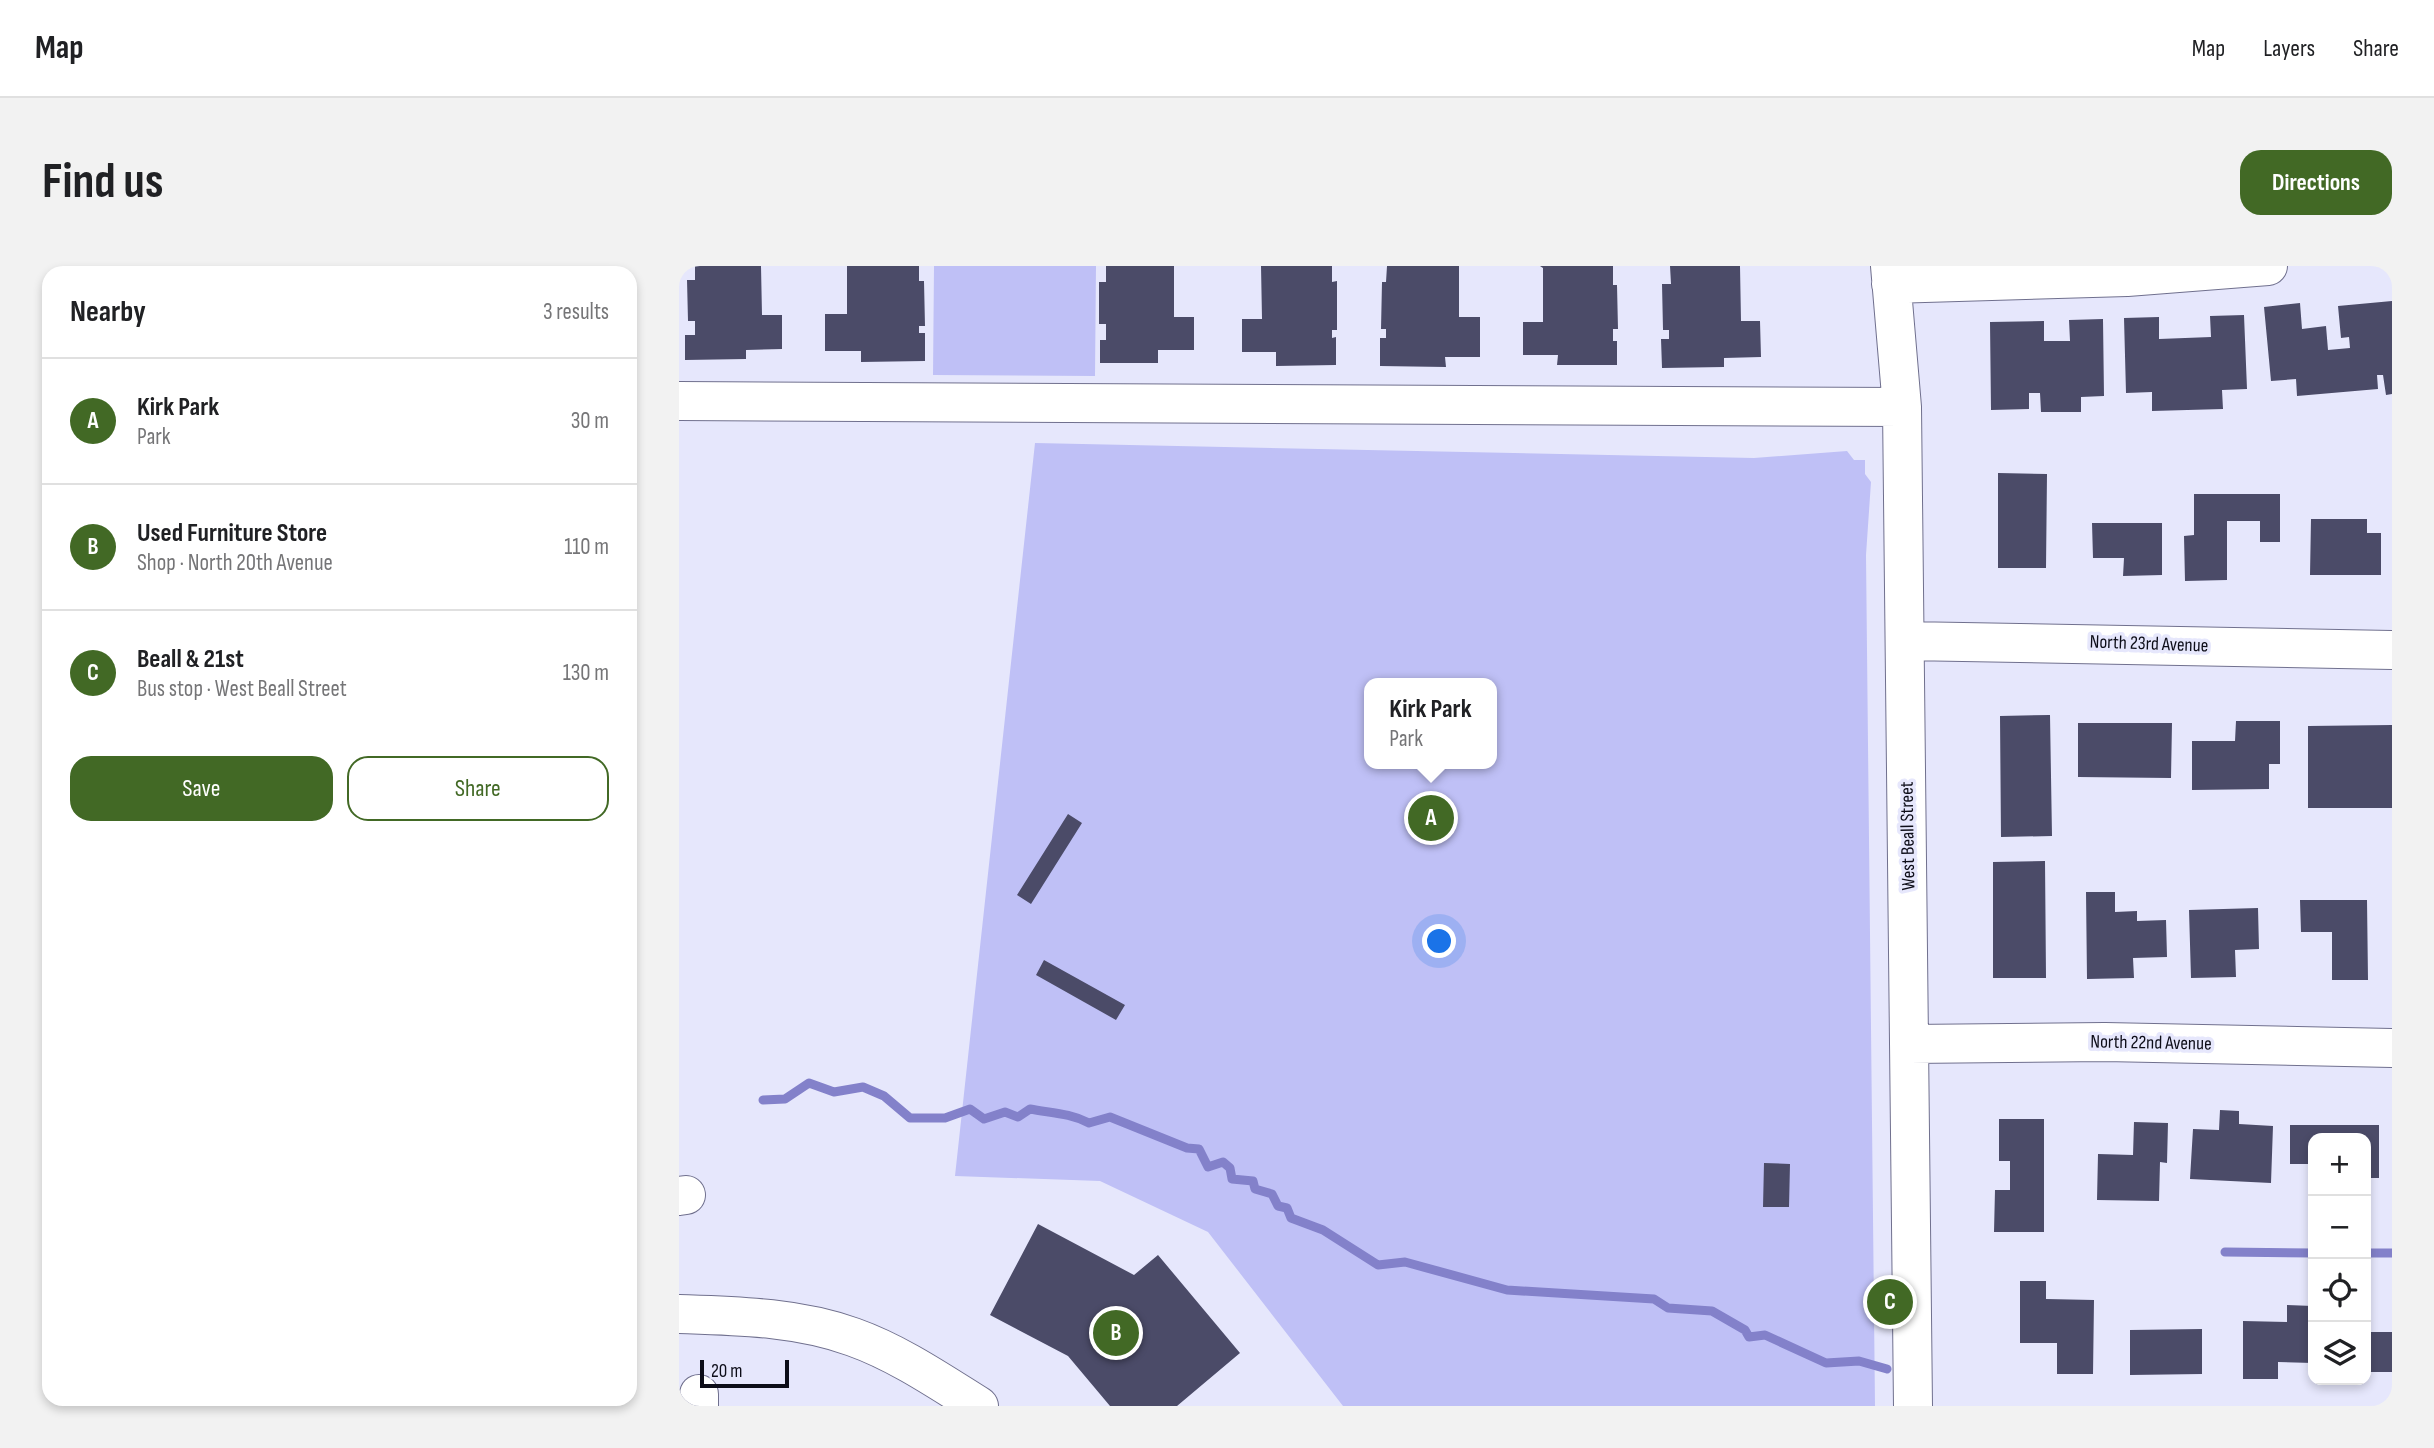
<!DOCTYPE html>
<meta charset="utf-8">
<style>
:root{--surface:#fff;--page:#f2f2f2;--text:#202124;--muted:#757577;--line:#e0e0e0;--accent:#426925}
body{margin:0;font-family:"Sofia Sans Condensed",sans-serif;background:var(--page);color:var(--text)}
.controls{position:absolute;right:21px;bottom:21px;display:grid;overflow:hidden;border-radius:14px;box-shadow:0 4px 10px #0003}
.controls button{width:63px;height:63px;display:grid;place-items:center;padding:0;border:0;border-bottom:2px solid var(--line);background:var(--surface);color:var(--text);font:35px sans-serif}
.scale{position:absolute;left:21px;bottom:18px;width:89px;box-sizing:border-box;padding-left:7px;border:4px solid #0d0d18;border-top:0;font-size:19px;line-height:24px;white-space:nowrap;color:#0d0d18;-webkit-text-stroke:5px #e6e7fc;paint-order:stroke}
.you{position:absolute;left:761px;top:676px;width:24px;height:24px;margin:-18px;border:5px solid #fff;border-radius:50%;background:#1a73e8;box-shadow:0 0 0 10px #1a73e833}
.badge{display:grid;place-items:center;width:46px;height:46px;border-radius:50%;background:var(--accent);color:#fff;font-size:23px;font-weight:700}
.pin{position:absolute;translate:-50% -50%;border:4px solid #fff;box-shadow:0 2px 7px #0006}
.popup{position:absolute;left:685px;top:412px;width:133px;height:91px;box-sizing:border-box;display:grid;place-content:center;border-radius:14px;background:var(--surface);filter:drop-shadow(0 2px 5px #0005);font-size:23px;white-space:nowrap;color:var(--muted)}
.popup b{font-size:26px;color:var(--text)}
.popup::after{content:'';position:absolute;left:50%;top:100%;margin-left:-14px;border:14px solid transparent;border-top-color:var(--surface)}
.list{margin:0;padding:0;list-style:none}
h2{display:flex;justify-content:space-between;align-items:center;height:91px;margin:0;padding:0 28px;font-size:30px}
h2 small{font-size:23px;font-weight:400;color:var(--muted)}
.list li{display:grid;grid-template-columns:46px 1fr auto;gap:21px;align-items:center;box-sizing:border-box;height:126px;padding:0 28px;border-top:2px solid var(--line)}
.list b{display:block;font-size:26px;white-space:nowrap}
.list p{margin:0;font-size:23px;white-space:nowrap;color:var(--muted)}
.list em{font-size:23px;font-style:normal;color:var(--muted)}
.actions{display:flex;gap:14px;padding:21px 28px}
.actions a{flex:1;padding:16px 0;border:2px solid var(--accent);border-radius:21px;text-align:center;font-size:24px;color:var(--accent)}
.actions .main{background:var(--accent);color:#fff}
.icon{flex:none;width:38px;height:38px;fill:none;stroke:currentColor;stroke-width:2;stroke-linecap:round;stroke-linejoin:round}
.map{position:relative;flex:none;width:1713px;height:1140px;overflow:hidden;border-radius:21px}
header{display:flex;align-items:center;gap:42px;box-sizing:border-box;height:98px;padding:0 35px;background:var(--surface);border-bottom:2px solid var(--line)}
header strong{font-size:33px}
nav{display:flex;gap:38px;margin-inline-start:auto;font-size:24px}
.intro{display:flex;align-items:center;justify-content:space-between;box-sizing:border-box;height:168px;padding:0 42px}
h1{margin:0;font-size:49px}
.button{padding:18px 32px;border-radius:21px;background:var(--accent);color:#fff;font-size:24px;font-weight:700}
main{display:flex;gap:42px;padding:0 42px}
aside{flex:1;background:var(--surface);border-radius:21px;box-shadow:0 4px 10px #0003}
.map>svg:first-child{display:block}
.green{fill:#bfc0f6;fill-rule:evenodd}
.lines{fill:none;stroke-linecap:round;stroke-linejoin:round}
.stream{stroke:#8381ca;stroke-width:9}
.building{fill:#4b4b68}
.minor-casing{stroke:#70708e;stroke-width:40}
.minor{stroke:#fff;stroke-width:38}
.labels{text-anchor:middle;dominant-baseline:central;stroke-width:7;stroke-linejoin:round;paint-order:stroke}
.street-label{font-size:19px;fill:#0d0d18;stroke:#e6e7fc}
</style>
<header>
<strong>Map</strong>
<nav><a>Map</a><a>Layers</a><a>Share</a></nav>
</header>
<div class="intro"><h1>Find us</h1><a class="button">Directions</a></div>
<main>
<aside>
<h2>Nearby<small>3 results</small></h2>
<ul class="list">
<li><span class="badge">A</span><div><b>Kirk Park</b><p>Park</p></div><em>30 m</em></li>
<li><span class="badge">B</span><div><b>Used Furniture Store</b><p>Shop · North 20th Avenue</p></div><em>110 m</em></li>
<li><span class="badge">C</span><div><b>Beall &amp; 21st</b><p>Bus stop · West Beall Street</p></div><em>130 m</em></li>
</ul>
<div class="actions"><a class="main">Save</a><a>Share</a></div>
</aside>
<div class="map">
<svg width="1713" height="1140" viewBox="0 0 1713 1140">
<rect width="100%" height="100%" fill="#e6e7fc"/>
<path class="green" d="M255 0H417L416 110 254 109Z
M356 177 1075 192 1168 185 1175 194H1186V208L1192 216 1187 289 1196 1140H664L529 966 421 915 276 910ZM691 417H813V498H691Z"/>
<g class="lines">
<path class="stream" d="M84 834 106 833 130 817 155 826 184 821 205 830 231 852H266L291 843 305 853 326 846 339 851 351 843C371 847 391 847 410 857L431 851 508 882 520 883 529 901 544 896 551 902 553 913 574 915 576 923 593 928 599 940 608 942 612 952 644 964 699 999 726 996 828 1024 975 1033 989 1042 1033 1045 1066 1064 1070 1071 1086 1069 1147 1097 1180 1095 1208 1103
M1546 986 1634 987
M1687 987H1713"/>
</g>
<path class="building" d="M16 0H82L83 49H103V83L67 84V93L6 94V69H16V55H9L8 14H16Z
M168 0H240V15H245L246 60H240V67H246V95L182 96V85H146V48H168Z
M427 0H495V51H515V84H479V97H421V74H427V58H420V16H427Z
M582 0H653V16L658 15V64H653V72L657 71V99L597 100V86H563V53H583Z
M708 0H780V51H801V91H766L767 101 701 100V72H707V63H702L703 16H707Z
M861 0H934V19H938L939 63H934V75H938V99H878L879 89H844V56H864V2Z
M991 0H1061L1062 55H1081L1082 91 1045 92V101L983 102 982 73H990V64H984L983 18H992Z
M1713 35V128L1707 129 1704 109H1698L1699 123 1618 130 1617 113 1592 115 1585 41 1621 37 1623 63 1647 60 1649 84 1671 82 1670 71 1662 72 1659 40Z
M1565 49 1568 123 1543 124 1544 143 1473 145V126L1447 127 1445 52 1480 51V73L1532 71 1531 50Z
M1424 53 1425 130 1402 131V146H1362L1361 127H1350V143L1312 144 1311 56 1365 55V75H1391L1390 54Z
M1319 207 1368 208 1367 302H1319Z
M1515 228H1601V276H1581V255H1548V314L1506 315 1505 270 1515 269Z
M1632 253H1688V267H1702V309H1631Z
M1413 257H1483V309L1444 310 1445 292H1414Z
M1371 449 1373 570 1322 571 1321 450Z
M1557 455H1601V498H1590V523L1513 524V475H1556Z
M1399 457H1493L1492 512 1399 511Z
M1713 459V542H1629V460Z
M389 548 403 557 352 638 338 629Z
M1366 595 1367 712H1314V596Z
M1407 626H1436V646L1458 645V655L1487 654 1488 691 1454 692 1455 712 1408 713Z
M1621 634H1688L1689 714H1653V666H1622Z
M1579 642 1580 683 1556 684 1557 711 1512 712 1510 644Z
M365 694 446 739 437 754 357 709Z
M1541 844 1560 845V858L1594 860 1592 917 1511 913 1514 863 1540 864Z
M1320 853H1365V966H1315L1316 924H1331V895H1320Z
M1455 856 1489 857 1488 897 1481 896 1480 935 1418 934 1419 888 1454 889Z
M1611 859H1700V912H1687V872H1634V898H1611Z
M1085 897 1111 898 1110 941H1084Z
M359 958 455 1009 479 989 561 1087 498 1140H431L389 1090 311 1049Z
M1341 1015H1367V1033L1415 1034 1414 1108H1378V1077H1341Z
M1608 1039 1634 1040V1097L1599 1096V1113H1564V1055L1608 1056Z
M1523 1063V1108L1451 1109V1064Z
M1687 1066H1713V1106H1687Z"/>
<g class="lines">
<g class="minor-casing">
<path id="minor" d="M1211 0 1223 141 1234 1140
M1212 18 1448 11 1589 0
M0 135 1223 141
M1227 375 1713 384
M1231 778 1426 776 1713 782
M0 930 7 929
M0 1048C59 1050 118 1051 174 1071 219 1087 260 1115 300 1140
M20 1140V1128"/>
</g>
<use href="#minor" class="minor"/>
</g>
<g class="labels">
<g class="street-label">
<text transform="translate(1470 378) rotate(2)">North 23rd Avenue</text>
<text transform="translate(1229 570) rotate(-91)">West Beall Street</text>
<text transform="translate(1472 777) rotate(1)">North 22nd Avenue</text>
</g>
</g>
</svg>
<div class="controls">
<button>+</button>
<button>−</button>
<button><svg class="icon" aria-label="locate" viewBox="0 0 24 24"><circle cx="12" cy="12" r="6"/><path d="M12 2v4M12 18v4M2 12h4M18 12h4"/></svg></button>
<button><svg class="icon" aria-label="layers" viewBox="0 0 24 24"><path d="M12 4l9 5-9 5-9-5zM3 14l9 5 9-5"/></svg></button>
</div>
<div class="scale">20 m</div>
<div class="you"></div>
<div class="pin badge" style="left:752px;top:552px">A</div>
<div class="popup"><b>Kirk Park</b>Park</div>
<div class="pin badge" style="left:437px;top:1067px">B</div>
<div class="pin badge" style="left:1211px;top:1036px">C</div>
</div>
</main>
